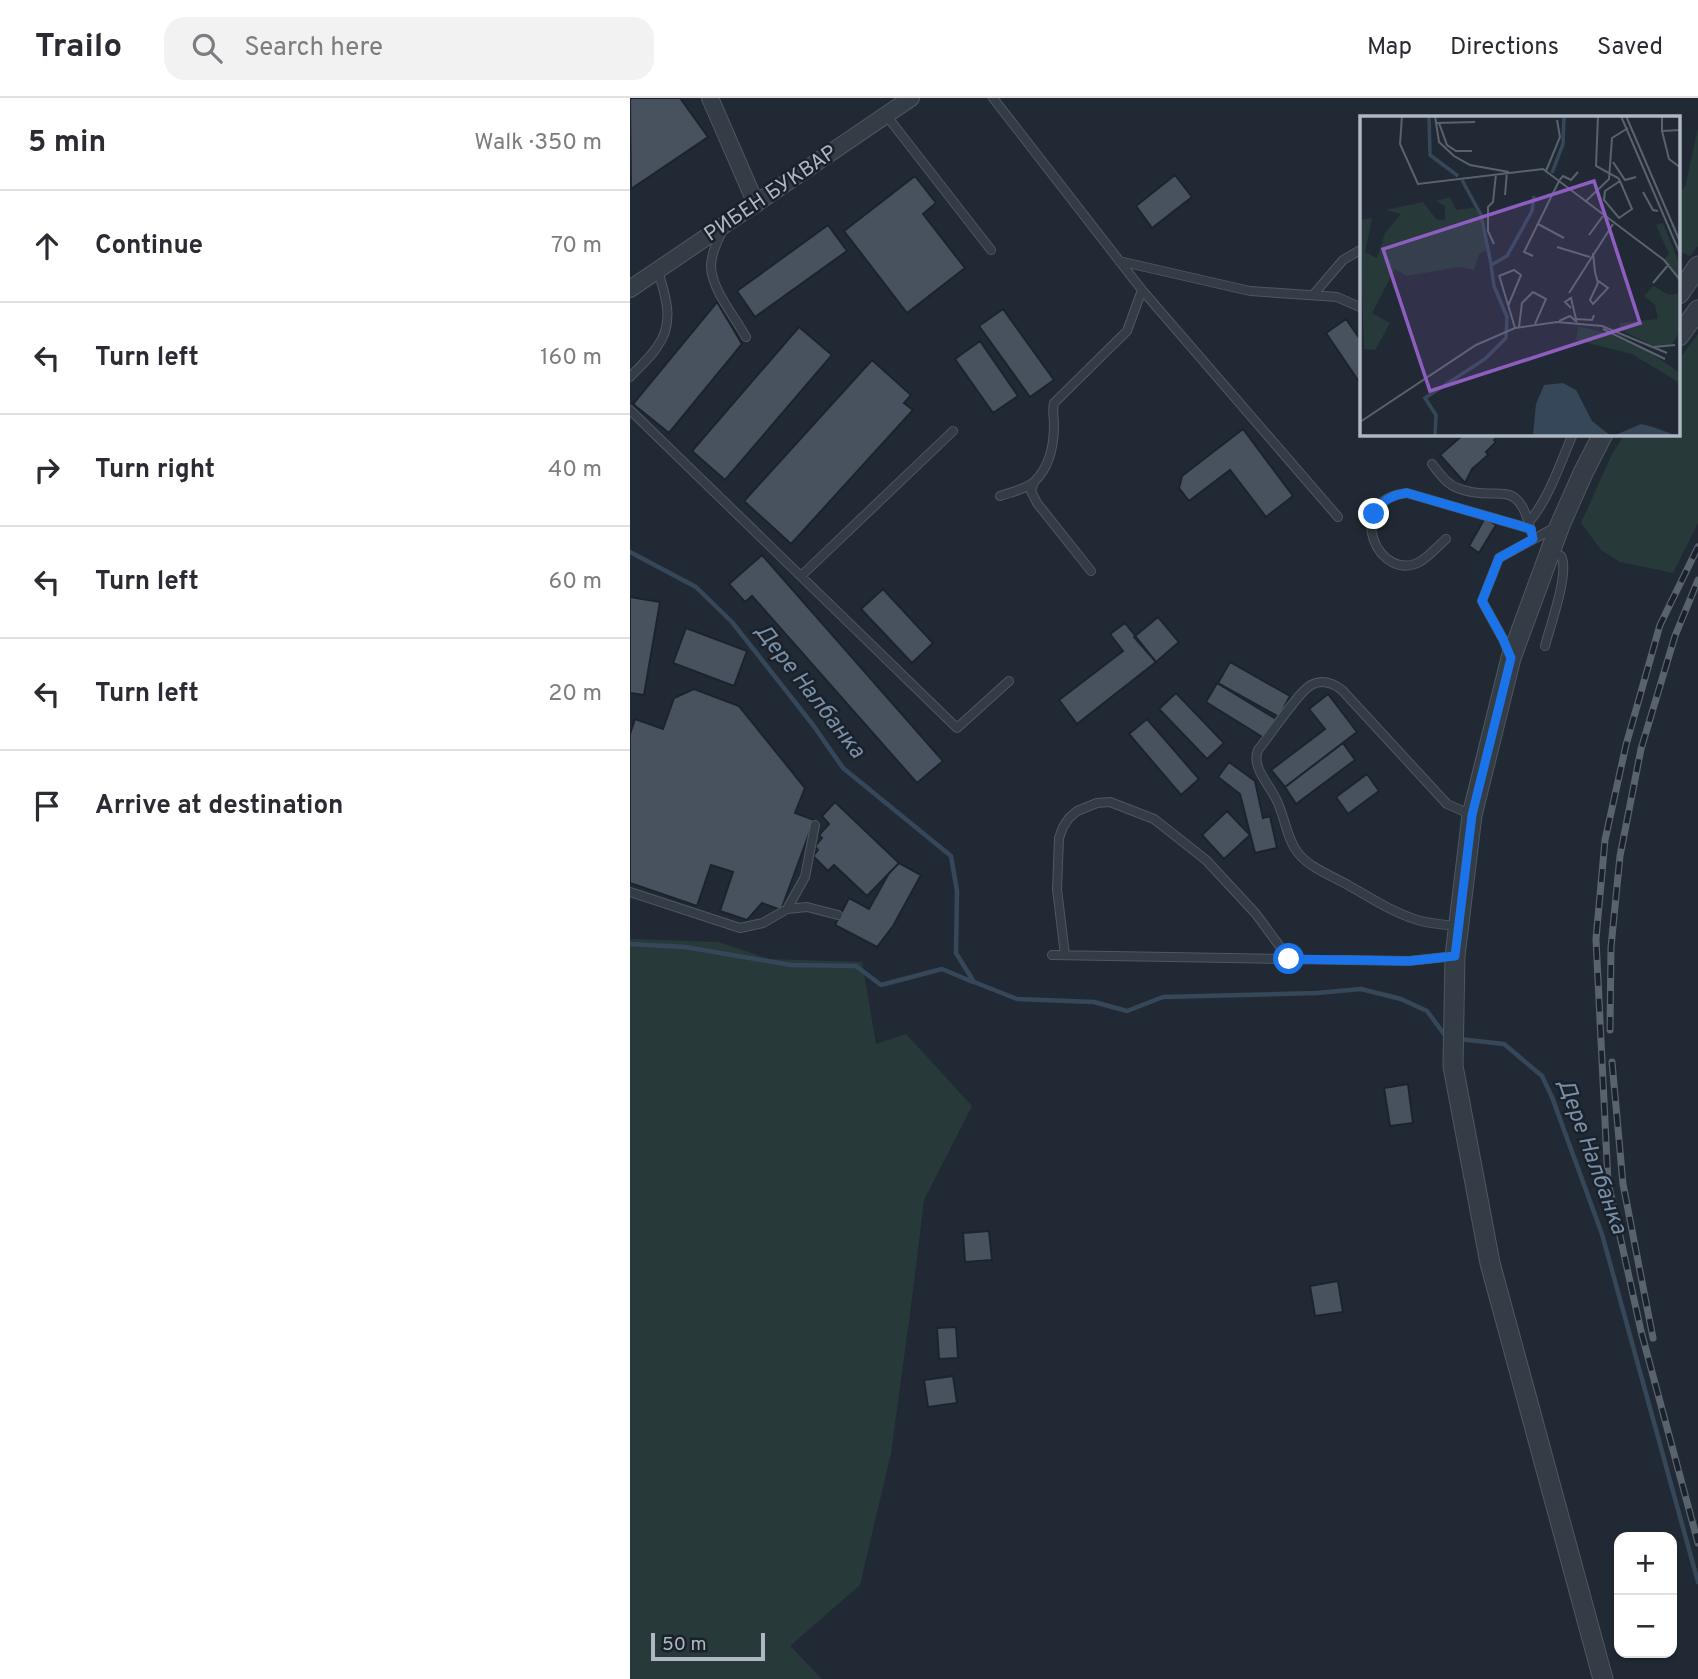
<!DOCTYPE html>
<meta charset="utf-8">
<style>
:root{--surface:#fff;--page:#f2f2f3;--text:#2b2b33;--muted:#7c7c81;--line:#e1e1e2}
body{margin:0;font-family:Overpass,sans-serif;background:var(--page);color:var(--text)}
.controls{position:absolute;right:21px;bottom:21px;display:grid;overflow:hidden;border-radius:14px;box-shadow:0 2px 5px #0004}
.controls button{width:63px;height:63px;display:grid;place-items:center;padding:0;border:0;border-bottom:2px solid var(--line);background:var(--surface);color:var(--text);font:35px sans-serif}
.scale{position:absolute;left:21px;bottom:18px;width:114px;box-sizing:border-box;padding-left:7px;border:4px solid #afb7c2;border-top:0;font-size:19px;line-height:24px;white-space:nowrap;color:#afb7c2;-webkit-text-stroke:5px #1a212a;paint-order:stroke}
.stop{position:absolute;width:21px;height:21px;margin:-16px;border:5px solid #1a73e8;border-radius:50%;background:#fff}
.stop.end{background:#1a73e8;border-color:#fff;box-shadow:0 2px 7px #0008}
.list{margin:0;padding:0;list-style:none}
h2{display:flex;justify-content:space-between;align-items:center;height:91px;margin:0;padding:0 28px;font-size:30px}
h2 small{font-size:23px;font-weight:400;color:var(--muted)}
.list li{display:grid;grid-template-columns:46px 1fr auto;gap:21px;align-items:center;box-sizing:border-box;height:112px;padding:0 28px;border-top:2px solid var(--line)}
.list b{display:block;font-size:26px;white-space:nowrap}
.list em{font-size:23px;font-style:normal;color:var(--muted)}
.icon{flex:none;width:38px;height:38px;fill:none;stroke:currentColor;stroke-width:2;stroke-linecap:round;stroke-linejoin:round}
.map{position:relative;flex:none;width:1068px;height:1581px;overflow:hidden}
header{display:flex;align-items:center;gap:42px;box-sizing:border-box;height:98px;padding:0 35px;background:var(--surface);border-bottom:2px solid var(--line)}
header strong{font-size:33px}
nav{display:flex;gap:38px;margin-inline-start:auto;font-size:24px}
.search{width:490px;height:63px;background:var(--page);display:flex;align-items:center;gap:18px;box-sizing:border-box;padding:0 24px;border-radius:21px;color:var(--muted);font-size:26px}
main{display:flex}
aside{flex:1;background:var(--surface)}
.map>svg:first-child{display:block}
.green{fill:#273a39}
.lines{fill:none;stroke-linecap:round;stroke-linejoin:round}
.stream{stroke:#36475a;stroke-width:4.5}
.building{fill:#48525e;stroke:#1c232c;stroke-width:2}
.service-casing{stroke:#4f5760;stroke-width:10}
.minor-casing{stroke:#4f5760;stroke-width:18}
.tertiary-casing{stroke:#4f5760;stroke-width:21}
.service{stroke:#343c45;stroke-width:8}
.minor{stroke:#343c45;stroke-width:16}
.tertiary{stroke:#343c45;stroke-width:19}
.rail-casing{stroke:#59636e;stroke-width:7}
.rail{stroke:#1a212a;stroke-width:4.5;stroke-dasharray:13;stroke-linecap:butt}
.route{stroke:#1a73e8;stroke-width:9}
.labels{text-anchor:middle;dominant-baseline:central;stroke-width:5;stroke-linejoin:round;paint-order:stroke}
.street-label{font-size:21px;fill:#afb7c2;stroke:#1a212a}
.water-label{font-size:23px;font-style:italic;fill:#798fa8;stroke:#1a212a}
.inset-river{fill:none;stroke:#36475a;stroke-width:3.5}
.inset-road{fill:none;stroke:#5a626d;stroke-width:2}
.view{fill:#8d5dc0;fill-opacity:0.15;stroke:#8d5dc0;stroke-width:3.5}
.inset-edge{fill:none;stroke:#afb7c2;stroke-width:3.5}
</style>
<header>
<strong>Trailo</strong>
<div class="search"><svg class="icon" aria-label="search" viewBox="0 0 24 24"><circle cx="10" cy="10" r="6"/><path d="M15 15l6 6"/></svg>Search here</div>
<nav><a>Map</a><a>Directions</a><a>Saved</a></nav>
</header>
<main>
<aside>
<h2>5 min<small>Walk · 350 m</small></h2>
<ul class="list">
<li><svg class="icon" aria-label="ahead" viewBox="0 0 24 24"><path d="M12 20V5M6 11l6-6 6 6"/></svg><div><b>Continue</b></div><em>70 m</em></li>
<li><svg class="icon" aria-label="left" viewBox="0 0 24 24"><path d="M17 20v-9H6M10 6l-5 5 5 5"/></svg><div><b>Turn left</b></div><em>160 m</em></li>
<li><svg class="icon" aria-label="right" viewBox="0 0 24 24"><path d="M7 20v-9h11M14 6l5 5-5 5"/></svg><div><b>Turn right</b></div><em>40 m</em></li>
<li><svg class="icon" aria-label="left" viewBox="0 0 24 24"><path d="M17 20v-9H6M10 6l-5 5 5 5"/></svg><div><b>Turn left</b></div><em>60 m</em></li>
<li><svg class="icon" aria-label="left" viewBox="0 0 24 24"><path d="M17 20v-9H6M10 6l-5 5 5 5"/></svg><div><b>Turn left</b></div><em>20 m</em></li>
<li><svg class="icon" aria-label="arrive" viewBox="0 0 24 24"><path d="M6 21V4h12l-3 4 3 4H6"/></svg><div><b>Arrive at destination</b></div></li>
</ul>
</aside>
<div class="map">
<svg width="1068" height="1581" viewBox="0 0 1068 1581">
<rect width="100%" height="100%" fill="#212a34"/>
<path class="green" d="M1068 29V148L1060 158 1049 153V97L1056 86Z
M1068 236V425L1043 475 990 464 971 452 951 425 982 356 995 336H1049V261Z
M0 841 88 844 139 861 232 864 246 946 276 936 342 1008 294 1102 281 1208 261 1355 230 1487 160 1548 192 1581H0Z"/>
<g class="lines">
<path class="stream" d="M0 454 66 489 102 524 183 627 213 670 321 758 327 793 326 855 344 884 387 901 464 904 497 913 533 899 687 895 731 891 771 901 797 913 817 940
M0 846 55 849 161 867 226 868 251 887 312 871 343 884
M829 941 874 946 912 978 922 999 972 1136 1068 1484"/>
</g>
<path class="building" d="M0 0H50L78 39 1 91Z
M545 77 562 99 522 130 506 108Z
M285 78 306 105 293 116 335 170 277 215 214 133Z
M198 127 217 153 125 219 107 193Z
M87 204 112 246 39 335 3 306Z
M373 211 424 282 400 299 349 228Z
M716 221 732 244V288L696 235Z
M169 229 202 257 95 382 62 353Z
M350 243 388 298 363 315 325 261Z
M242 262 281 297 274 305 283 312 161 446 114 403Z
M613 331 663 398 636 419 600 372 559 403 549 390 552 378Z
M834 336H871L864 342 866 344 856 354 858 357 842 371 835 385 810 357Z
M855 420 866 427 849 455 839 448Z
M132 457 313 663 287 685 122 498 115 504 99 486Z
M253 491 303 545 282 565 231 511Z
M0 499 30 504 14 597 0 595Z
M528 519 549 544 526 564 504 539Z
M495 525 526 564 447 626 429 602 493 553 480 536Z
M56 530 117 553 104 588 43 565Z
M600 564 660 598 649 619 588 585Z
M587 585 646 621 634 640 576 604Z
M64 591 109 608 175 690 165 715 184 722 151 812 132 805 117 822 90 813 103 774 81 767 67 808 0 785V636L5 621 33 631 44 600Z
M546 595 594 645 577 661 529 611Z
M698 596 727 634 655 689 641 672 695 631 679 611Z
M517 621 569 681 551 697 499 636Z
M713 645 725 662 666 706 655 689Z
M599 664 625 683 633 720 640 718 647 750 625 755 610 696 588 679Z
M737 676 749 693 718 716 706 699Z
M205 704 269 765 237 798 204 767 198 773 183 758 188 752 185 748 192 740 189 737 199 726 192 718Z
M597 713 620 737 594 761 572 737Z
M269 765 291 777 263 828 247 849 205 827 219 800 239 811 259 775Z
M778 986 783 1025 760 1028 754 990Z
M359 1133 362 1162 335 1164 333 1135Z
M708 1183 713 1214 685 1218 680 1188Z
M326 1229 328 1260 309 1261 307 1230Z
M323 1278 327 1305 298 1309 294 1282Z"/>
<g class="lines">
<g class="service-casing">
<path id="service" d="M363 0 512 192 708 419
M256 17 361 152
M93 131C88 143 81 155 81 169 82 192 105 219 116 239
M489 163 620 193 707 199 732 210
M683 197 713 162 732 151
M0 279C9 269 20 260 27 249 45 225 36 199 28 173
M0 312 327 630 379 583
M802 366C810 376 817 387 830 391 868 405 888 376 901 434
M404 384 401 393 407 405 461 473
M370 398C381 394 397 391 405 383 420 368 424 346 424 327 424 318 422 313 424 305L497 233 512 192
M899 424C920 399 930 365 943 336
M816 441C808 448 800 457 791 463 749 488 711 402 777 395L901 431
M171 478 323 333
M915 548C920 528 940 474 931 458L921 454
M879 556 873 541 852 503 869 460 924 430
M0 794 110 830 133 825 157 811 177 809 208 817
M157 811 175 779 185 727
M828 828C816 827 803 826 791 823 765 816 741 800 718 787 702 778 680 770 668 755 656 740 655 718 646 701 639 686 621 669 628 652 639 639 668 594 681 587 692 581 703 585 712 592L817 706 842 717
M422 857 779 863 825 858
M435 857 427 791 429 740 433 729 439 720 447 713 467 705 480 704 524 721 576 762 626 816 659 861"/>
</g>
<g class="minor-casing">
<path id="minor" d="M80 0 126 106
M0 191 281 0"/>
</g>
<g class="tertiary-casing">
<path id="tertiary" d="M1049 196 1068 168
M1049 238 1068 212
M973 336 953 375 930 427 881 560 842 717 825 858 823 968 860 1165 973 1581"/>
</g>
<use href="#service" class="service"/>
<use href="#minor" class="minor"/>
<use href="#tertiary" class="tertiary"/>
<g class="rail-casing">
<path id="rail" d="M1068 449 1030 527 996 647 975 742 966 841 978 1084 1011 1233 1068 1445
M980 932 981 849 990 758 1011 651 1045 538 1068 482
M982 964 993 1086 1023 1240"/>
</g>
<use href="#rail" class="rail"/>
</g>
<g class="lines">
<path class="route" d="M659 861 779 863 825 858 842 717 881 560 873 541 852 503 869 460 903 441 901 431 777 395C761 397 752 403 744 416"/>
</g>
<g class="labels">
<g class="street-label">
<text transform="translate(141 96) rotate(-34)">РИБЕН БУКВАР</text>
</g>
<g class="water-label">
<text transform="translate(179 594) rotate(52)">Дере Налбанка</text>
<text transform="translate(961 1059) rotate(70)">Дере Налбанка</text>
</g>
</g>
<g transform="translate(730 18)">
<rect width="320" height="320" fill="#212a34"/>
<path d="M90 81 96 94 113 92 121 98 129 133 119 138 114 154 100 151 46 160 35 153 12 197 30 207 15 234 4 233 0 104 12 102 5 136 17 142 25 117 41 98 26 94 63 86 76 103 85 104V90L76 85ZM303 107 320 149V165L304 144 309 138 296 109ZM293 170 309 179 320 177V215L312 228 298 232 259 213 260 207 298 203 295 189 284 180ZM218 210 250 218 288 235 320 257V267L272 238 216 224Z" fill="#273a39"/>
<path d="M203 267 216 274 232 305 251 320H173L176 288 184 269ZM281 308 293 311 317 320H253Z" fill="#36475a"/>
<path class="inset-river" d="M69 0 70 39 98 60M192 57 203 28 204 0M102 64 121 99 131 148M75 320 76 299 65 282 125 243 146 222 147 201 134 170 131 149 147 140 172 95 174 80"/>
<path class="inset-road" d="M42 0 40 28 58 68 183 53 304 144 321 165M75 0 79 26 94 40 110 49 149 56M238 0 236 50 258 62 260 65 272 93 259 102 244 84 245 75 260 65M261 0 321 140M266 0 321 128M302 0V15L321 14M76 7 115 6M79 7 87 29 96 35H112M302 15 309 43 321 52M253 46 265 64 276 61M186 55 200 21 197 4M283 76 293 94 298 95M145 79 147 56M225 86 249 63 252 22 268 12M178 108 204 122M229 119 243 100M134 128 128 115V91L133 86 136 58M197 131 230 141M233 137 235 156 238 167 230 184 233 188 248 172 237 164M173 140 164 136 199 65 203 60 211 64 218 56M139 159 155 212M139 160 154 154 161 159 148 190M293 167 309 148M209 177 253 108M211 192 205 186 211 182 216 203M216 203 232 204 234 199M199 205 210 200 217 206M159 211 162 187 173 176 186 183 175 208M243 213 305 243M294 231 315 229M0 306 116 229 155 212 197 206 242 210 307 237"/>
<path class="view" d="M234 65 280 207 70 275 23 133Z"/>
<rect width="320" height="320" class="inset-edge"/>
</g>
</svg>
<div class="controls">
<button>+</button>
<button>−</button>
</div>
<div class="scale">50 m</div>
<div class="stop" style="left:659px;top:861px"></div>
<div class="stop end" style="left:744px;top:416px"></div>
</div>
</main>
